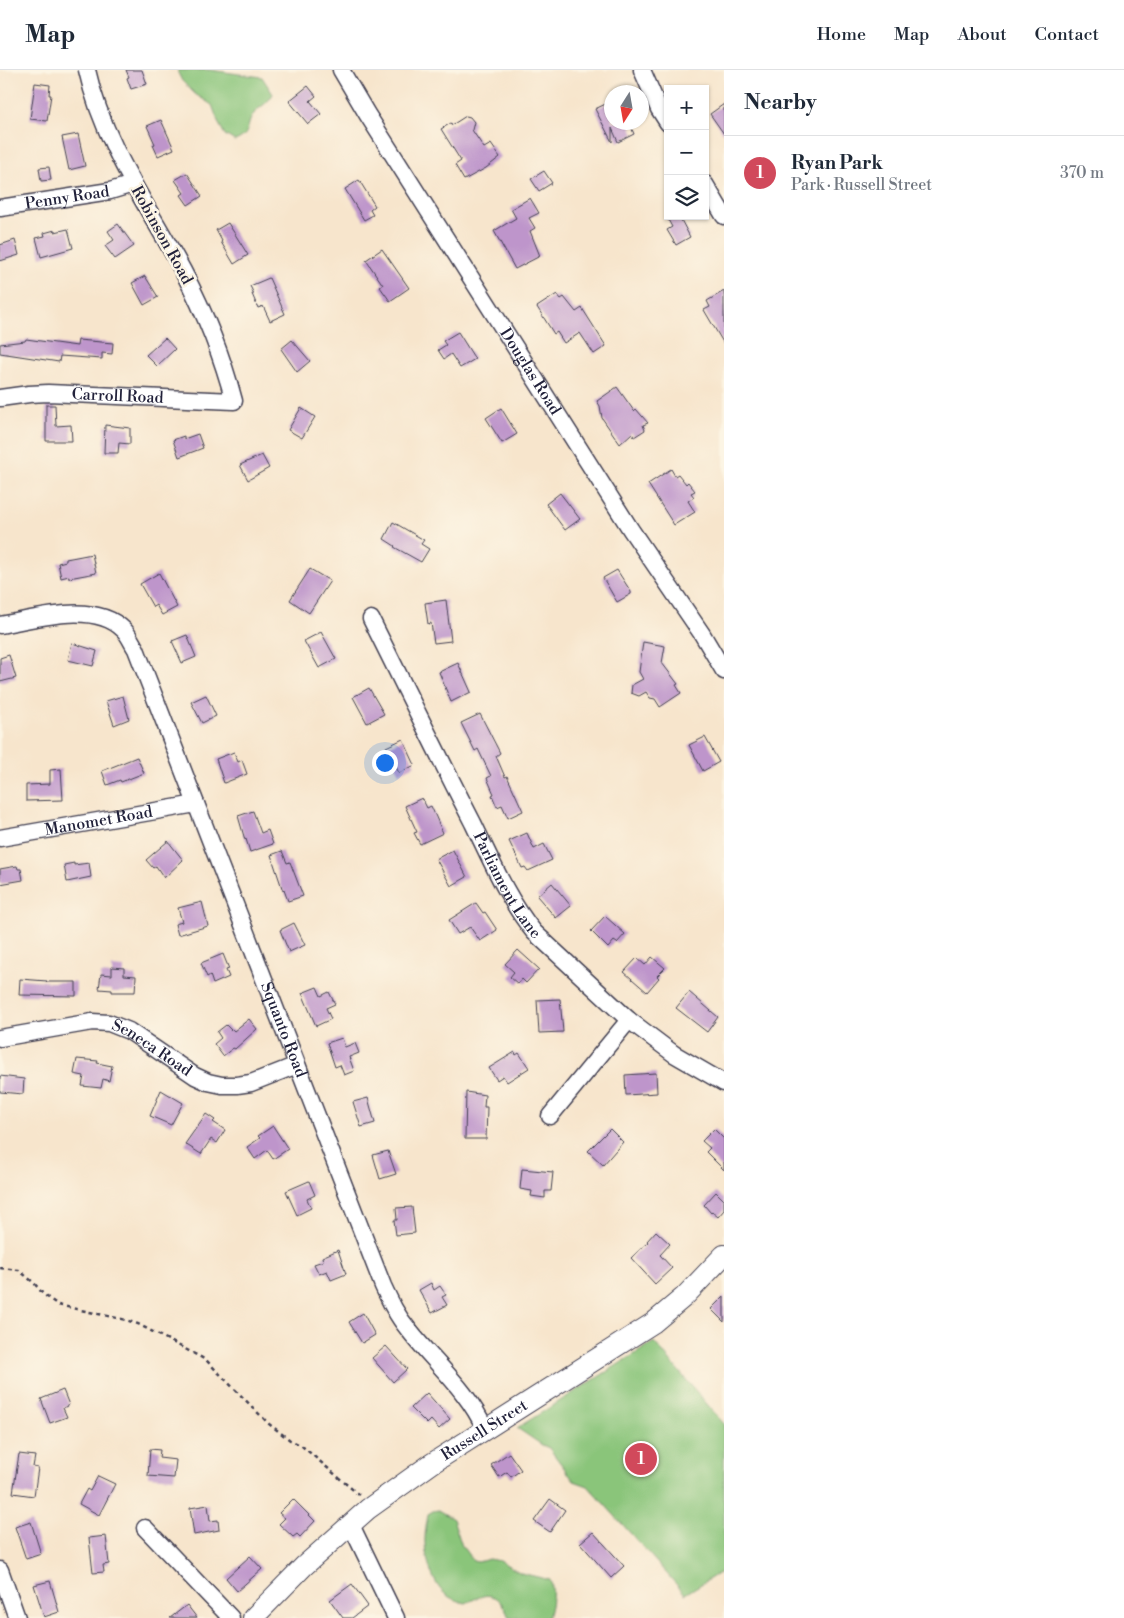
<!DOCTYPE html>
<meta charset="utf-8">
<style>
:root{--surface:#fff;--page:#f2f2f3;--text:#1f2937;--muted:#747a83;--line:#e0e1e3;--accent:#d1495b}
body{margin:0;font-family:"Libre Bodoni",serif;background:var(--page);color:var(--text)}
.controls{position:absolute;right:15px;top:15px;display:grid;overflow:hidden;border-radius:0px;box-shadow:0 1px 4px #0004}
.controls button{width:45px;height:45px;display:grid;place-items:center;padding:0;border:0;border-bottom:1px solid var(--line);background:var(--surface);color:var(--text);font:25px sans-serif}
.compass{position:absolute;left:604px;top:15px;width:45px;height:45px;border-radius:50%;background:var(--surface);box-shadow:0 1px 4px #0004;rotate:191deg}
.you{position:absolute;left:384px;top:692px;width:18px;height:18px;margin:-12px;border:4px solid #fff;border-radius:50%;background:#1a73e8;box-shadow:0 0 0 8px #1a73e833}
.badge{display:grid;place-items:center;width:32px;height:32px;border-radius:50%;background:var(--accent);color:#fff;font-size:16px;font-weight:700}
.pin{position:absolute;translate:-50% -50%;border:2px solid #fff;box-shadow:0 1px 5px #0006}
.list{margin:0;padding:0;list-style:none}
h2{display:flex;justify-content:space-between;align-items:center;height:65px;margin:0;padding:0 20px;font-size:21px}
h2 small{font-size:16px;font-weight:400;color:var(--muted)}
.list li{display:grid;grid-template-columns:32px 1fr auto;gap:15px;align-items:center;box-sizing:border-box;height:75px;padding:0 20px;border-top:1px solid var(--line)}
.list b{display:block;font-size:19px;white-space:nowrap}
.list p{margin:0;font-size:16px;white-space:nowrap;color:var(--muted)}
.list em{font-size:16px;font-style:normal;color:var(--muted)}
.icon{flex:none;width:28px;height:28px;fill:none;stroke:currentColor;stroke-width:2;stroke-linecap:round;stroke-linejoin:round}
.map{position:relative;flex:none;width:724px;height:1548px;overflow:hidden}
header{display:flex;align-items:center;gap:30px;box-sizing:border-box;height:70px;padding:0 25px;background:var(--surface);border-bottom:1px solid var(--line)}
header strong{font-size:24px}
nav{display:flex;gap:28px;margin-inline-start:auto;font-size:18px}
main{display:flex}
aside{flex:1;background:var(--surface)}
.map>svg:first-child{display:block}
.green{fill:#8ac57a;stroke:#56745a}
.building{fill:#be95cb}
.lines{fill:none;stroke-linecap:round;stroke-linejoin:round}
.minor-casing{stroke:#423f51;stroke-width:19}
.tertiary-casing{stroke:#423f51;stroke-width:22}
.path{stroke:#423f51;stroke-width:2.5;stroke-dasharray:4 4;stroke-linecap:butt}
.minor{stroke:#fff;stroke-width:16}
.tertiary{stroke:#fff;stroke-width:20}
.labels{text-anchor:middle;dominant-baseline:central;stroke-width:5;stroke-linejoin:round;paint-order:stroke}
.street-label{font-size:16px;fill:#22223b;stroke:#fcf5e5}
</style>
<header>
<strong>Map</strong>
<nav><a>Home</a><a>Map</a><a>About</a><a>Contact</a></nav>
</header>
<main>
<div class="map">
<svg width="724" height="1548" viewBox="0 0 724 1548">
<rect width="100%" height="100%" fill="#fcf5e5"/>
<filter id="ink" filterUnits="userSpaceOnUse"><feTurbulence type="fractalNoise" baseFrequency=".02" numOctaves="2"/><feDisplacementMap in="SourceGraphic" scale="10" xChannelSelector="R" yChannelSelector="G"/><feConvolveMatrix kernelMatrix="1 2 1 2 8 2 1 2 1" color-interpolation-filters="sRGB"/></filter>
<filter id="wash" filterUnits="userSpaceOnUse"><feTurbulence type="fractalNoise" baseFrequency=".0096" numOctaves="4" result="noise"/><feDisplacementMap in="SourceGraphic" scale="20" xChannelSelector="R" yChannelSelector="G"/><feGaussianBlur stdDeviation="1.12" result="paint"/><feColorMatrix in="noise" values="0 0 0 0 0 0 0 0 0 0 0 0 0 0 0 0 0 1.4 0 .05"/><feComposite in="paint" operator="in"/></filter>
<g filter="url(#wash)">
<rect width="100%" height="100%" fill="#f7e5cc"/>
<path class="green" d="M178 0H209L262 7 273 24C266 36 259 36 253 45 245 57 252 64 235 71L225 65 219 54 212 35 195 24 182 11 178 3Z
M654 1272 724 1354V1500L685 1524 588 1416 574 1411 549 1378 542 1375 517 1358Z
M438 1440 453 1449 462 1476 473 1491 478 1492 489 1489 500 1491 521 1503 550 1510C555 1521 551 1537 548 1548H509C507 1542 505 1539 502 1534 490 1519 480 1527 466 1533 459 1532 449 1528 444 1523 432 1513 424 1483 425 1468 425 1460 427 1452 428 1444L433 1441Z"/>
<g id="blocks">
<path class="building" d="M126 0H142L147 14 131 19 127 8 129 7Z
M35 13 50 15 49 25H51L47 51 30 49Z
M308 16 316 26 310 31 321 44 308 54 289 31Z
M612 31V52H629L634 64 618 72 612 58V72L595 39Z
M724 34V64L710 44Z
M466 46 470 47 474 52 472 60 484 78 491 74 500 87 486 98 464 110 455 95 461 91 441 59 451 53 452 55Z
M161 50 174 79 158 86 153 75 155 74 147 56Z
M78 64 85 96 69 100 62 67Z
M49 97 51 110 41 111 39 98Z
M544 101 552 113 539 121 531 109Z
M187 103 202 126 188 135 181 125 184 123 175 110Z
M359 110 375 136 370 140 373 145 364 150 345 119Z
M530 128 539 143 529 148 535 158 530 161 540 186 515 199 494 161 516 148 511 139Z
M666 146H679L690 167 676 175 667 160 672 157Z
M228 153 248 185 234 194 221 172 222 171 216 160Z
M118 154 134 176 115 189 105 176 114 170 108 161Z
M68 159 73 178 41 187 36 168 45 166 44 163 55 160V162Z
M15 170 19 185 0 191V175Z
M382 179 409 218 390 231 380 217 383 215 366 190Z
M145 206 158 227 144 235 132 213Z
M269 208 285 244 270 251 263 236 258 238 252 224H254L250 216Z
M724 221V274L704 240 710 237 707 231Z
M557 224 561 229 564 227 576 242 582 238 606 276 594 284 580 263 564 273 557 262 554 264 537 237Z
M458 262 475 289 460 298 451 284 444 289 438 280 446 275 443 271Z
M165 268 175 279 157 296 146 285Z
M26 269 77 276 78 270 113 273 112 284 102 283V289L60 286 59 292 0 283V274L25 271Z
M292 270 310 291 297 302 281 279Z
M617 317 634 341 636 339 648 353 643 355 645 360 634 367 632 363 620 374 602 348 600 336 597 331Z
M46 335H55L56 356 71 355 72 371H46Z
M301 338 315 347 302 368 288 360Z
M501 338 517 364 502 373 486 348Z
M105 355 130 358V374L119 373 118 383H104Z
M198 364 203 378 179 387 173 370 184 366V369Z
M262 385 269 398 248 410 240 395Z
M671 399 675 406 678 404 686 414 688 412 695 421 691 423 694 427 688 431 695 442 674 455 648 414Z
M560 423 580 449 565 460 546 434Z
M393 452 424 470 421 474 429 479 421 492 394 477 395 476 384 469Z
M92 484 96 503 69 508V506L61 508 58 493 66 491V489Z
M310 499 330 511 309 543 290 530Z
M617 500 631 522V524L617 532 603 508Z
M159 503 177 537 162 545 156 535 153 537 140 514Z
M446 530 451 571 434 573 431 553 428 554 425 533Z
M321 562 336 589 319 598 304 571Z
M187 565 196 587 182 593 172 571Z
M643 572 665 576 662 593 678 614 676 615 681 623 660 637 655 629 650 628 646 622 639 626 631 623 632 615 643 609 639 602Z
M72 573 97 581 93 596 68 590Z
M9 585 16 608 0 612V588Z
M458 593 471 622 451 632 439 602Z
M369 618 384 644 367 653 353 627Z
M206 625 216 646 202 653 191 632Z
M123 626 129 649 114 655 106 631Z
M480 644 500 683 496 686 505 707 507 706 523 741 508 748 502 735 497 737 492 725 494 724 487 708 491 706 478 679 475 681 461 653Z
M705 667 719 692 703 701 689 675Z
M403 669 415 695 399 703 386 677Z
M234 682 238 692 242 690 247 704 224 713 216 689Z
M137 687 144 703 121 712 120 710 107 715 102 701Z
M61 699 63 730 26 731V715L50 714V700Z
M422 728 427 738 431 736 443 763 420 774 414 763 417 762 405 736Z
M253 741 261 763 268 760 273 774 250 782 246 769 245 770 238 746Z
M527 763 534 779 544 774 552 790 528 801 525 797 522 798 509 771Z
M168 771 183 790 164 808 156 796 153 798 146 790Z
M453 780 467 807 451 816 436 789Z
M282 781 287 793 290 792 303 826 288 831 284 820 283 821 271 785Z
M74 793V795L89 793 91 807 67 812 64 795Z
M17 796 18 799H21L23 810 0 814V799Z
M552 813 571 836 556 848 537 826Z
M202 832 208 856 178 865 175 854 182 852 178 838Z
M476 833 483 843 485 842 497 860 480 871 470 857 458 864 449 850Z
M605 846 625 864 617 873 614 871 608 878 591 861Z
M294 853 305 875 289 882 280 860Z
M518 880 539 899 526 913 522 909 518 914 510 907 514 902 505 894Z
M223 884 229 899 226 900 229 907 213 914 210 905 207 907 201 893Z
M652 887 665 898 657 906 659 908 647 922 624 902 637 888 645 895Z
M112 897 124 898V905L136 906 135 922H112V920L99 919 101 904 112 905Z
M20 909 47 911 46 912H76V926L19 925Z
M317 917 321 926 329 922 335 934 326 938 331 949 316 956 302 923Z
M689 922 718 947 707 962 676 938Z
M560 929 563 962 539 963 537 930Z
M249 949 257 959 235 979 233 978 223 986 214 974 221 968 217 962 226 955 231 960 232 959 234 961Z
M342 968 345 977 355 973 359 983 349 987 354 1001 344 1005 340 995 335 997 327 973Z
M515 982 516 985 519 983 529 998 507 1012 503 1006 497 1010 489 998Z
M77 989 98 991 97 993 112 996 109 1011 103 1009 101 1018 82 1016 84 1006 74 1004Z
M656 1003 657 1023 626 1025 625 1005Z
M0 1006 24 1009 23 1024 0 1022Z
M161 1020 183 1033 171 1055 150 1046Z
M466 1022 485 1025 484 1037H487L486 1069H465Z
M368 1028 375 1053 361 1057 353 1032Z
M206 1044 215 1050 213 1052 225 1060 217 1073 211 1069 201 1084 185 1074Z
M273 1056 288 1079 273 1089 267 1080 255 1089 247 1077 260 1068 258 1066Z
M610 1059 623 1072 603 1095 588 1081Z
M714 1059 724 1069V1100L706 1082 710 1078 702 1071Z
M388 1081 396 1104 380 1109 373 1085Z
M522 1099 553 1102 551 1121H545V1128L531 1126 532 1121 520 1119Z
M309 1111 315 1125 307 1129 311 1138 297 1145 286 1121Z
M716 1122 724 1130V1140L718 1147 712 1142 711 1143 704 1135Z
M412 1137 415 1163 396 1165 394 1150H397L396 1138Z
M656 1161 670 1174 660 1185 672 1198 655 1214 631 1188 648 1172 647 1171Z
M338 1180 346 1204 331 1210 327 1201 319 1204 314 1194 323 1191 322 1187Z
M431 1213 434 1220 440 1216 446 1225 442 1227 447 1235 432 1243 419 1220Z
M724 1226V1252L711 1239Z
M363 1243 375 1265 362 1273 349 1252Z
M386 1276 407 1299 393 1312 372 1288Z
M63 1320 69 1335 63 1338 67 1347 50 1353 41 1329Z
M427 1323 450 1349 439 1359 431 1350 427 1354 411 1338Z
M150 1379 160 1380 159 1388 176 1390 174 1408 148 1406Z
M509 1383 521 1400 511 1407 507 1402 499 1407 491 1395Z
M19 1384 35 1386 33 1397 38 1398 34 1426 13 1423Z
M98 1406 115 1414 99 1445 79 1434 87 1419 90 1421Z
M293 1429 315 1451 300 1467 297 1464 293 1467 279 1454 285 1448 279 1443Z
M550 1429 565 1440 550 1462 534 1451Z
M208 1435 210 1451 218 1450 219 1460 194 1465 190 1438Z
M31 1452 41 1484 26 1489 15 1457Z
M593 1462 624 1496 611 1508 580 1473Z
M106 1466 109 1494 103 1495 104 1502 93 1503 89 1468Z
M250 1486 262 1499 237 1521 226 1508Z
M50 1511 59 1542 44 1547 34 1515Z
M352 1514 368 1536 352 1548H343L330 1530Z
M187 1535 197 1548H170Z"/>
</g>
</g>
<g filter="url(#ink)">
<use href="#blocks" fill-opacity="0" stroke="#423f51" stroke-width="1"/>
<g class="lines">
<g class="minor-casing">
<g id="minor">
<path id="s1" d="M341 0 367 44 631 460 702 564 724 601"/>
<path d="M642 0 659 39 668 53"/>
<path d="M705 114 724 146"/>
<path id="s2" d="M0 138 110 121 133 114"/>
<path id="s3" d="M0 328 29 324 48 323 234 331C222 285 205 243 183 201 148 136 103 73 87 0"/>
<path id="s4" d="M371 549C405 617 438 685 473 753 491 790 508 830 534 862L629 950 674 984 724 1013"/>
<path id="s5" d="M0 555C36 549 94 530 124 560 129 565 132 573 136 579L383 1216C390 1231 397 1246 408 1259 434 1293 468 1320 485 1359"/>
<path id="s6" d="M0 768 196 734"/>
<path id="s7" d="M0 968 92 952 109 953 129 961 195 1006 208 1012 222 1015H237L251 1013 297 995"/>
<path d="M550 1046 629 950"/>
<path d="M351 1455 396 1548"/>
<path d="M145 1458 231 1548"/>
<path d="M0 1500 17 1548"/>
</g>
</g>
<g class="tertiary-casing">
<g id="tertiary">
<path id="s8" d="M253 1548 304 1496 368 1439 431 1394 653 1253 684 1227 724 1185"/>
</g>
</g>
<path class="path" d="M0 1198 19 1200 34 1213 43 1224 58 1235 126 1250 138 1254 206 1290 269 1354 290 1370 302 1376 359 1425"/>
<use href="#minor" class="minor"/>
<use href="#tertiary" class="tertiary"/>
</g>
</g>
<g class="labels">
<g class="street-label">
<text stroke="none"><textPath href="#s2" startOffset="68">Penny Road</textPath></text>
<text transform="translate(162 165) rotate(61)">Robinson Road</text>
<text stroke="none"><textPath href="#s1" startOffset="356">Douglas Road</textPath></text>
<text stroke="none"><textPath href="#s3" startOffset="118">Carroll Road</textPath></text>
<text stroke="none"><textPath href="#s6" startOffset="100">Manomet Road</textPath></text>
<text stroke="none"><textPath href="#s4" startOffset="299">Parliament Lane</textPath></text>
<text stroke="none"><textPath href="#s5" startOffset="560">Squanto Road</textPath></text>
<text stroke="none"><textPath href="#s7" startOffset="160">Seneca Road</textPath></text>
<text stroke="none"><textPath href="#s8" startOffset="299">Russell Street</textPath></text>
</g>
</g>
</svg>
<div class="controls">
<button>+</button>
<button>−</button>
<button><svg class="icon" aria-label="layers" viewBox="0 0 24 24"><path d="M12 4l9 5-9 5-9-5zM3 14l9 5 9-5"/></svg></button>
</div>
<svg class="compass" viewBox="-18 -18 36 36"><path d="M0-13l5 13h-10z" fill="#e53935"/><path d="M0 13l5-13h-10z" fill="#747a83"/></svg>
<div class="you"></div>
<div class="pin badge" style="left:641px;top:1389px">1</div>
</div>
<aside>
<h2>Nearby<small></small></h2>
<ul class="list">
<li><span class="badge">1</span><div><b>Ryan Park</b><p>Park · Russell Street</p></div><em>370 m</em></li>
</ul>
</aside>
</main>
